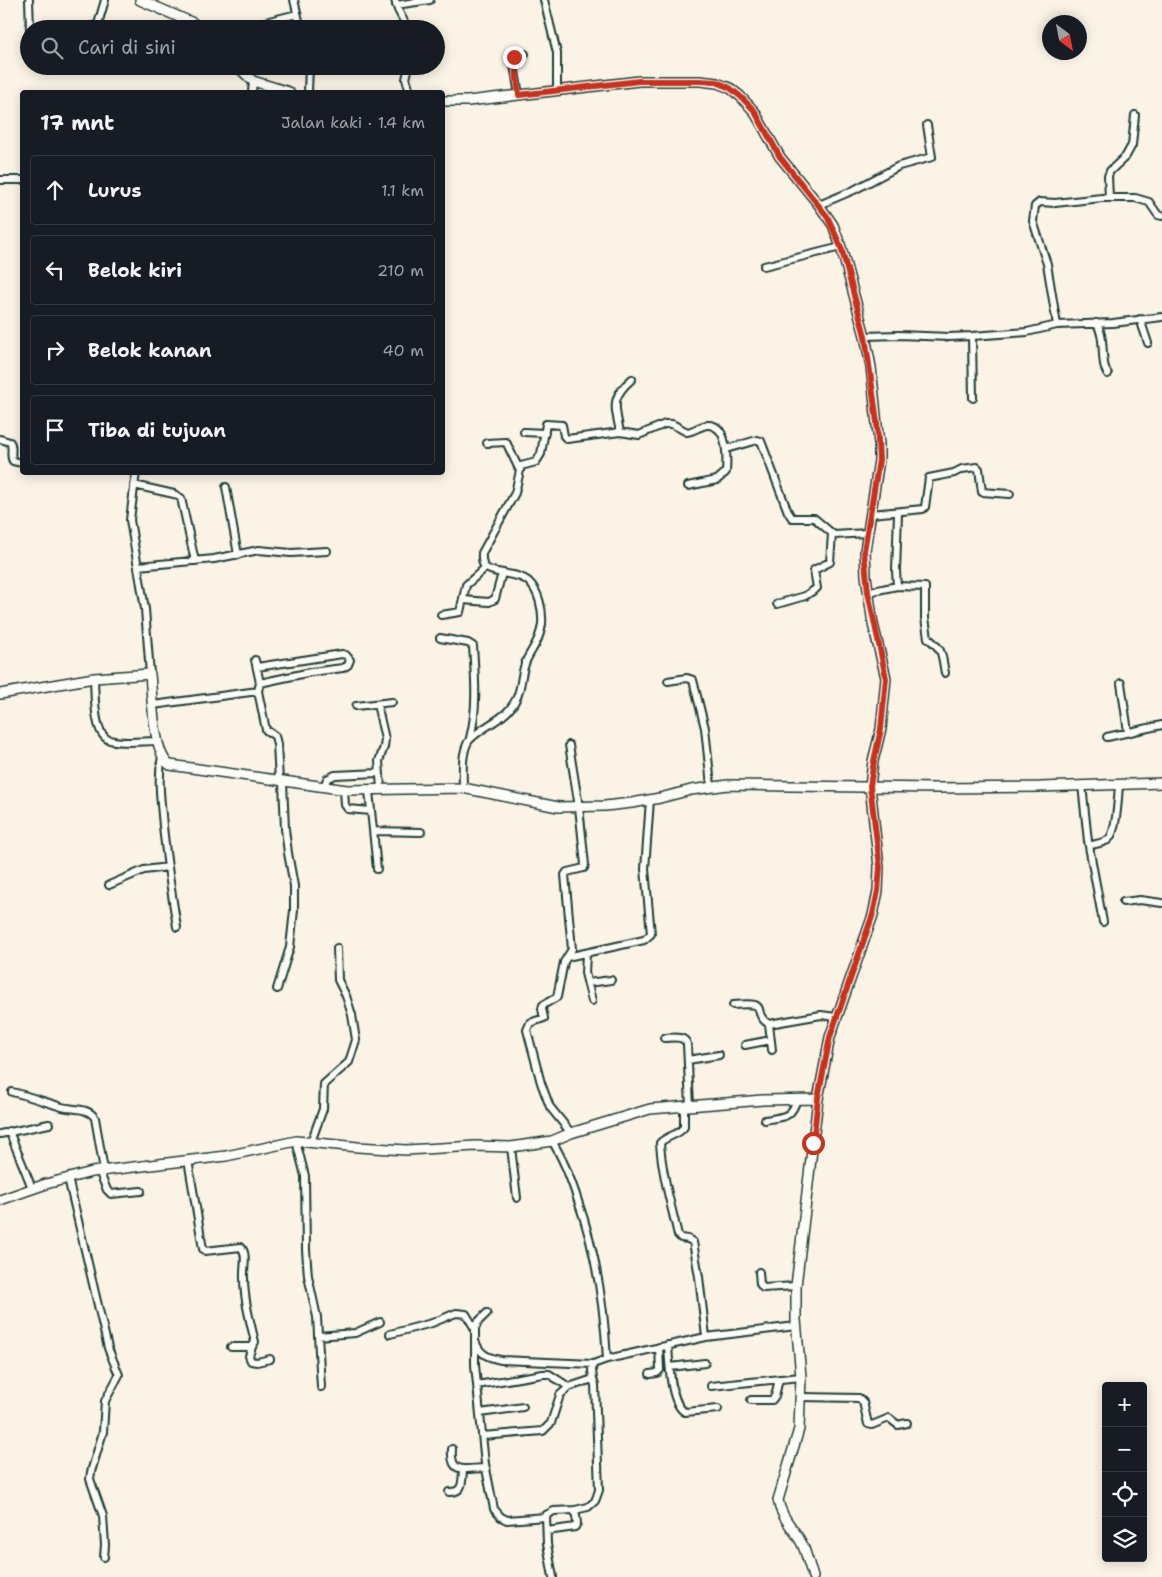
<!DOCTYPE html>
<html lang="id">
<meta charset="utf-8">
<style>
:root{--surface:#171b24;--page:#20242c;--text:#f1f3f6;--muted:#9ea1a6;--line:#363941}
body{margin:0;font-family:"Shantell Sans",sans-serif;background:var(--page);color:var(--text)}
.controls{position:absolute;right:15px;bottom:15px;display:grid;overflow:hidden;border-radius:5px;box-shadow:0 2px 12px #0003}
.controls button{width:45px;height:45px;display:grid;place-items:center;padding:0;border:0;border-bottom:1px solid var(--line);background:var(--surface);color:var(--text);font:25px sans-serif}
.compass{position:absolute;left:1042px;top:15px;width:45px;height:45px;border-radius:50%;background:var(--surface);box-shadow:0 2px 12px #0003;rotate:148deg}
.stop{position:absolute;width:15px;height:15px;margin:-11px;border:4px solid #c8321e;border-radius:50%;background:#fff}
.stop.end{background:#c8321e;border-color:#fff;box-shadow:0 1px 5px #0008}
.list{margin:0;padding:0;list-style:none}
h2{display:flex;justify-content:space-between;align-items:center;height:65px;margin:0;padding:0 20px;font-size:21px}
h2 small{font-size:16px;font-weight:400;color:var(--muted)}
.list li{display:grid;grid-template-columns:32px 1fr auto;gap:15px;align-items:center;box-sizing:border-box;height:70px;margin:0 10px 10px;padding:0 10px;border:1px solid var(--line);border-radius:5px}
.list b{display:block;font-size:19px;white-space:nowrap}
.list em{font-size:16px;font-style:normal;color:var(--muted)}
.icon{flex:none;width:28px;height:28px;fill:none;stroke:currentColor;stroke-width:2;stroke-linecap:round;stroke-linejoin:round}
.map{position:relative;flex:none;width:1162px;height:1577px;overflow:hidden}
.search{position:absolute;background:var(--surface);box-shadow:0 2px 12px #0003;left:20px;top:20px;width:425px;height:55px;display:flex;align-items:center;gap:12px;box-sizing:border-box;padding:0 18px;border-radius:28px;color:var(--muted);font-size:19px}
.panel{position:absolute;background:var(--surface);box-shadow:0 2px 12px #0003;left:20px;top:90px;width:425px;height:385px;border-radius:5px}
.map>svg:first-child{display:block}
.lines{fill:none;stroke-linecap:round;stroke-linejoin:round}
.street-casing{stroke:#1f3d34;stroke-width:10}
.secondary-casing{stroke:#1f3d34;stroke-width:12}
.street{stroke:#fdfcf7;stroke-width:6}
.secondary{stroke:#fdfcf7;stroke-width:9}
.route{stroke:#c8321e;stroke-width:6}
</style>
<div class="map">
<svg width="1162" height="1577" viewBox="0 0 1162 1577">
<rect width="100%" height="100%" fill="#fbf3e6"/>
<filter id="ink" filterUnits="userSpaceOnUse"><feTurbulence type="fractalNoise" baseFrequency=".02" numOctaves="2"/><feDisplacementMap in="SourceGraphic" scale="10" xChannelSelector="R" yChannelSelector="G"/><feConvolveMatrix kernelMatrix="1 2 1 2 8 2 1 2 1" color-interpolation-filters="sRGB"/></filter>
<g filter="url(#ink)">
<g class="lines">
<g class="street-casing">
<path id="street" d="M29 0 30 29
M294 0 301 29
M395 0 398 10 408 29
M544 0 557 53V90
M396 5 430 0
M85 29 98 24 105 0
M238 29 297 14
M409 66 406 79 410 92
M252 92 253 81
M308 92 309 66
M519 95 513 59 517 55 525 54
M0 180H22
M1109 198 1108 176 1110 171 1126 156 1132 145 1135 115
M819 205 854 190 899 166 932 157 927 125
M764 266 841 247
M1140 319 1148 343
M1096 323C1107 338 1099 363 1108 374
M1057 325 1047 264 1033 221 1035 206 1040 202 1055 203 1102 198H1135L1149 202 1158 215 1162 216
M865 336 899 335 949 337 972 336 1027 332 1057 325 1113 323 1162 317
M972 336 973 398
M524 432 545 433
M620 432C615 406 610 398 632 379
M0 439 10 442C14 448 9 455 13 461L22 463
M487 443 506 442 520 471
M726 449 757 440 761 441 788 512 792 518H814L834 535 867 533
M136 472 130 520 145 609 150 674
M134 485 174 494 181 498 195 561
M226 487 238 555
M871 514 923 509 925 507 929 478 954 473 962 469 977 467 979 469 982 492 1010 494
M138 566 214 559 259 550 291 553 327 551
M897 586 896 571 898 513
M868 592 897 586 925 587V618L928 638C944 651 941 653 945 673
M463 600 489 602 495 599 502 573
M777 604 805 596 817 588 814 570 830 562 832 534
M441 615 460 612 466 585 485 568
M440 638 468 643 473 646C475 677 478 707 470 738
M255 660 260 683 258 691 266 730 275 736 277 744 279 781
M257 667 342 654 346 655 350 660 348 665 343 668 311 672 260 683
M94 678C95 693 93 736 110 740 122 744 143 741 157 741
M668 681 687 678 693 680 705 728 711 786
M1121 683 1128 732
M377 704 385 739 384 747 379 761 381 790
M153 705 258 691
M356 706 392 702
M1107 737 1162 725
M569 745 579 807 585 865 584 868 567 872 565 875 572 949 564 962 557 997 543 1005 542 1009 544 1018 530 1023 527 1030 541 1083 550 1107 571 1133
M162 756C158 776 160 795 162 815 165 852 171 890 177 927
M1082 785 1088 841 1103 922
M324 787 327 779 335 775 379 773
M463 788C463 774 461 755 468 742 474 732 497 722 507 712 525 693 518 678 527 659 534 646 540 639 542 624 543 610 539 591 528 581 523 577 514 575 507 574 500 572 490 572 485 567 481 563 482 558 482 553L515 493 521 466 536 462 541 454 546 424 562 425 564 436 567 439 620 432 639 435 665 424H672L687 432C694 431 700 426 707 425 728 424 727 457 726 472L717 480 688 486
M344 790 345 805 348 809 371 811
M369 791 377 869
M374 831 421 832
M1089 846C1094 844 1103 843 1108 840 1117 833 1118 796 1119 785
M109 885 144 870 168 867
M1123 902 1140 900 1162 903
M586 954 585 973 592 1001
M567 957 644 940 651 934 645 869 650 800
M588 983 611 980
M277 989 290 947 294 910V886L288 853 285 829 283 782
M733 1005C774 1001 749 1012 769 1024L821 1015 836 1017
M769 1024 772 1050
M664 1038C672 1038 684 1035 687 1044L690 1106
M745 1045 771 1040
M688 1060 719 1055
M12 1092C29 1096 45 1102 62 1107 73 1110 88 1107 95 1118L104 1170
M684 1107V1127C678 1136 667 1135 660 1143 662 1174 671 1205 678 1235L681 1238 688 1239 693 1242 699 1277 706 1337
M765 1120C784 1116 791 1119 797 1099
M9 1131 32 1188
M0 1134 49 1124
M296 1141 305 1176 306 1250 308 1276 317 1317 321 1387
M552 1141C564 1160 571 1179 578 1201 596 1252 604 1304 607 1359
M311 1142 323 1109 324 1084 349 1062 356 1040 352 1015 346 996 338 980 337 948
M511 1147 517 1198
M188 1160 203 1249 205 1251 241 1247C248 1254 243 1269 244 1278 244 1299 250 1321 255 1342L252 1347H231
M99 1171 107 1190 111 1194 141 1191
M68 1178 108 1348 119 1375 105 1401 103 1432 91 1472 90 1479 103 1516 105 1545 104 1557
M759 1272 760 1284 763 1288 796 1286
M475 1329 478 1322 487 1313
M390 1334 432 1323 456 1313 466 1314 475 1329V1365L485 1464 494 1509 501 1517 507 1520 546 1517
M318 1336 355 1333 380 1322
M476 1343C480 1355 490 1358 501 1360L593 1364
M668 1345C669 1361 670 1404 685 1412L718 1409
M252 1347 249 1356 251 1361 257 1362 270 1359
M670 1367 705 1363
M650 1374 657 1373 660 1370 659 1347
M477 1385 543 1374H549L569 1387 593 1379 592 1370 593 1364 607 1359 706 1337 796 1326
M711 1386 801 1377
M801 1397 859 1398 863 1402 868 1424 872 1425 889 1418 898 1425 907 1423
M751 1400H772L775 1396 779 1379
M480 1413 523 1407
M482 1436 543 1431 551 1423 560 1395 569 1387
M452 1449C450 1476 466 1468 486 1468
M449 1492C464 1493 462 1481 463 1469
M547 1531 575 1527 577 1523 575 1510
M553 1577 547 1544 546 1515 554 1511 575 1510 588 1507 595 1501 597 1496 599 1490 595 1385 593 1379"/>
</g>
<g class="secondary-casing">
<path id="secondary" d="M140 0 193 23 201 29
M237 66 253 81 289 92
M442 101H468L639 81H700L717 83 730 88 740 96 754 111 780 157 819 205 833 225 841 247 865 336 871 367 879 444V460L865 551 866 576 873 624 886 678 881 729 873 761 870 786 879 867 878 891 873 915 830 1037 818 1099 796 1286V1320L801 1377 799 1429 778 1500C781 1519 796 1530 803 1546 807 1556 810 1567 813 1577
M0 694 94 678 150 674C152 694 153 755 170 765L347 790 463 788 558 807 605 806 632 803 660 798 691 790 728 785 935 788 1040 787 1162 783
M0 1200 46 1184 92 1172 226 1156 296 1141 358 1147 406 1150 476 1146 511 1147 552 1141 571 1133 650 1109 763 1100 818 1099"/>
</g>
<use href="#street" class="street"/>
<use href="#secondary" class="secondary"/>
</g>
</g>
<g class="lines" filter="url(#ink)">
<path class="route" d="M514 57 519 95 639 81H700L717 82 730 88 740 96 754 110 780 157 827 216 841 247 865 336 877 422 879 460 864 551 868 592 886 678 881 729 874 761 870 786 880 867 878 891 873 914 830 1037 818 1098 813 1143"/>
</g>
</svg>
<div class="controls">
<button>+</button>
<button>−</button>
<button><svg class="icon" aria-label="locate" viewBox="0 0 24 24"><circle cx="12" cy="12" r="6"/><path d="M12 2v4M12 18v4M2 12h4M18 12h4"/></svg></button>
<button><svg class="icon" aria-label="layers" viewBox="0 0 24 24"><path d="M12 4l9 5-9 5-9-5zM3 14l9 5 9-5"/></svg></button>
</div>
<svg class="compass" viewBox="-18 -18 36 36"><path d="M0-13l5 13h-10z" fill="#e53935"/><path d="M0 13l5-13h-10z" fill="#9ea1a6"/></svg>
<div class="stop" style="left:813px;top:1143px"></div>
<div class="stop end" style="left:514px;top:57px"></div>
<div class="search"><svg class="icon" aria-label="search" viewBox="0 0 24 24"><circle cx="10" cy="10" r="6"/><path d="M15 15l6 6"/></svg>Cari di sini</div>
<section class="panel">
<h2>17 mnt<small>Jalan kaki · 1.4 km</small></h2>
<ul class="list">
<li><svg class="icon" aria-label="ahead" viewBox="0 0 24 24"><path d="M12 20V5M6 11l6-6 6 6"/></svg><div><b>Lurus</b></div><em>1.1 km</em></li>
<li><svg class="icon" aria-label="left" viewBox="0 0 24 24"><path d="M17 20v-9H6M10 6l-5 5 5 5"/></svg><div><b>Belok kiri</b></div><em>210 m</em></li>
<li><svg class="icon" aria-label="right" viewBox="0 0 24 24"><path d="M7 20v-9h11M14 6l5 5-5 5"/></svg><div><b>Belok kanan</b></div><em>40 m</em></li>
<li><svg class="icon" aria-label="arrive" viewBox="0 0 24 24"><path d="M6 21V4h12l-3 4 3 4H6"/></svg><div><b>Tiba di tujuan</b></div></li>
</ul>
</section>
</div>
